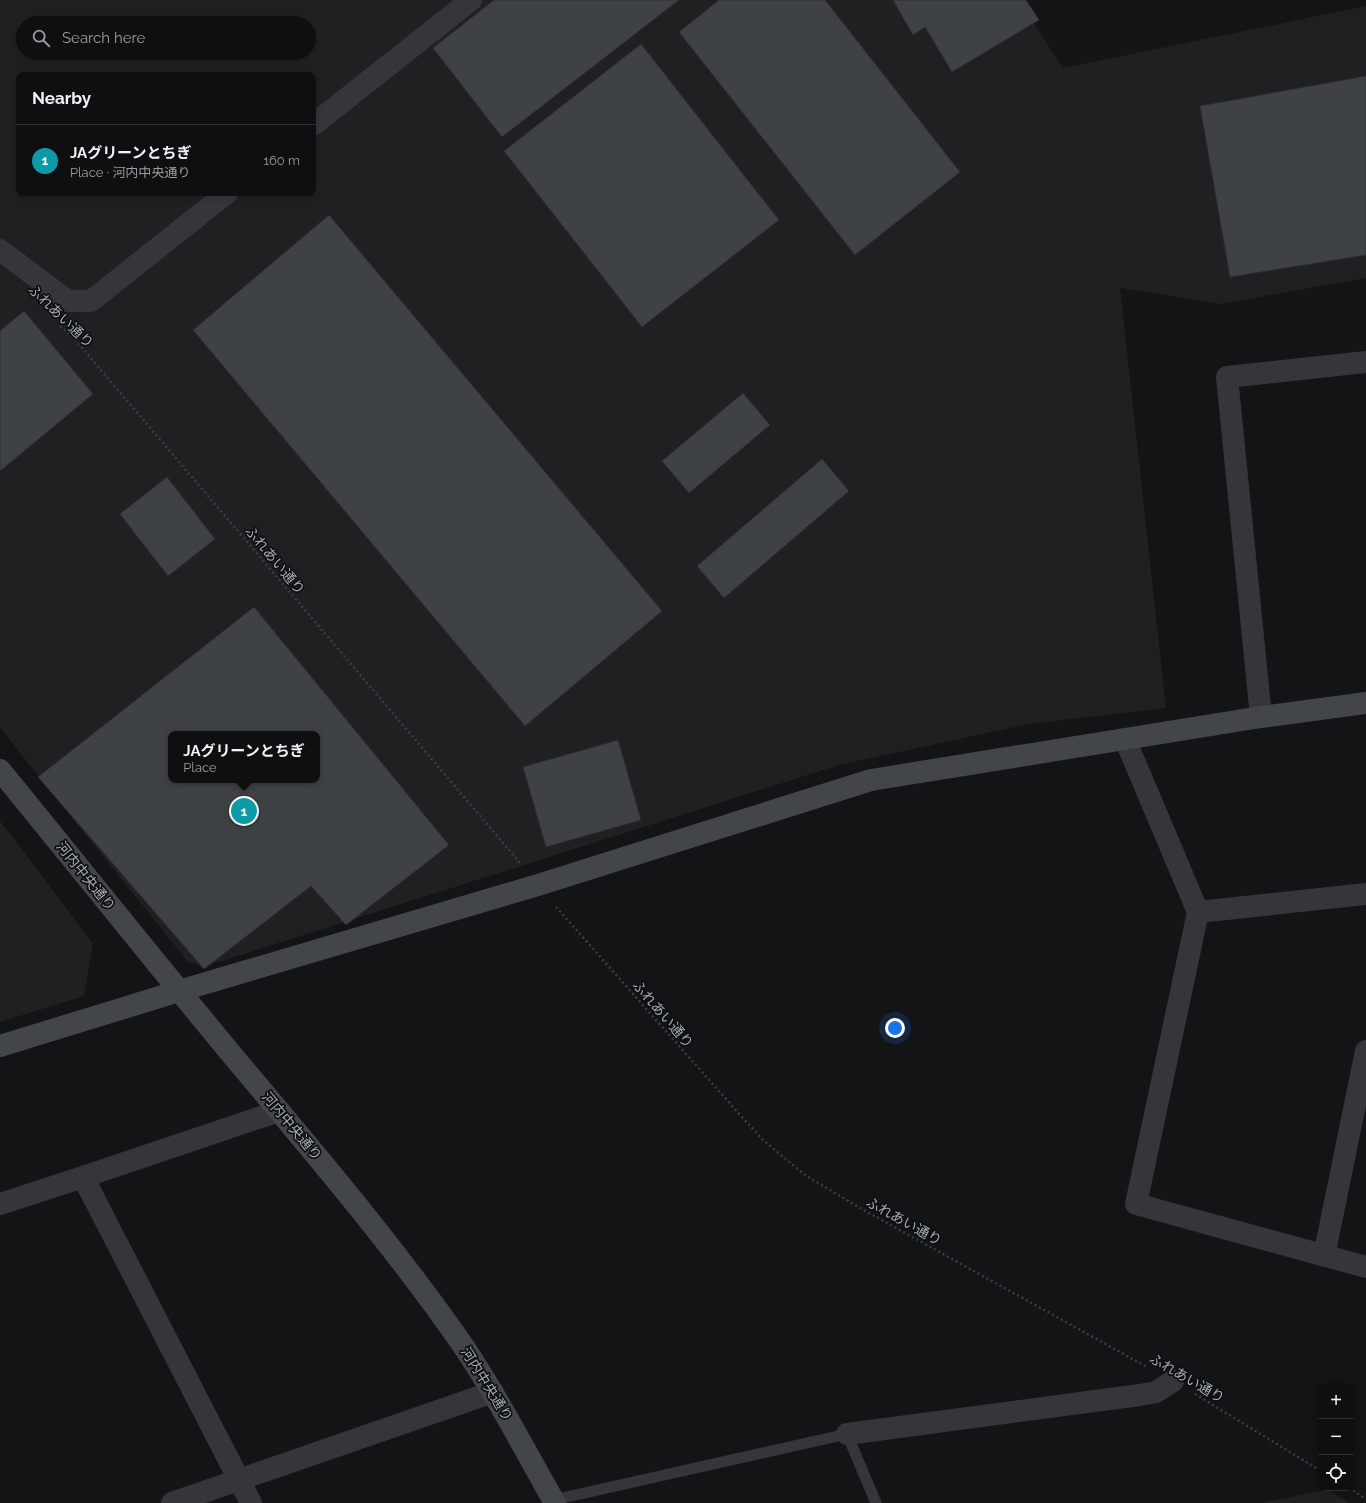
<!DOCTYPE html>
<meta charset="utf-8">
<style>
:root{--surface:#0e0f10;--page:#171819;--text:#f1f3f6;--muted:#9b9c9f;--line:#2e2f30;--accent:#0b8043}
body{margin:0;font-family:Raleway,"Noto Sans JP",sans-serif;background:var(--page);color:var(--text)}
.controls{position:absolute;right:12px;bottom:12px;display:grid;overflow:hidden;border-radius:8px;box-shadow:0 2px 6px #0003}
.controls button{width:36px;height:36px;display:grid;place-items:center;padding:0;border:0;border-bottom:1px solid var(--line);background:var(--surface);color:var(--text);font:20px sans-serif}
.you{position:absolute;left:895px;top:1028px;width:14px;height:14px;margin:-10px;border:3px solid #fff;border-radius:50%;background:#1a73e8;box-shadow:0 0 0 6px #1a73e833}
.badge{display:grid;place-items:center;width:26px;height:26px;border-radius:50%;background:var(--accent);color:#fff;font-size:13px;font-weight:700}
.pin{position:absolute;translate:-50% -50%;border:2px solid #fff;box-shadow:0 1px 4px #0006}
.popup{position:absolute;left:168px;top:731px;width:152px;height:52px;box-sizing:border-box;display:grid;place-content:center;border-radius:8px;background:var(--surface);filter:drop-shadow(0 1px 3px #0005);font-size:13px;white-space:nowrap;color:var(--muted)}
.popup b{font-size:15px;color:var(--text)}
.popup::after{content:'';position:absolute;left:50%;top:100%;margin-left:-8px;border:8px solid transparent;border-top-color:var(--surface)}
.list{margin:0;padding:0;list-style:none}
h2{display:flex;justify-content:space-between;align-items:center;height:52px;margin:0;padding:0 16px;font-size:17px}
h2 small{font-size:13px;font-weight:400;color:var(--muted)}
.list li{display:grid;grid-template-columns:26px 1fr auto;gap:12px;align-items:center;box-sizing:border-box;height:72px;padding:0 16px;border-top:1px solid var(--line)}
.list b{display:block;font-size:15px;white-space:nowrap}
.list p{margin:0;font-size:13px;white-space:nowrap;color:var(--muted)}
.list em{font-size:13px;font-style:normal;color:var(--muted)}
.icon{flex:none;width:22px;height:22px;fill:none;stroke:currentColor;stroke-width:2;stroke-linecap:round;stroke-linejoin:round}
.map{position:relative;flex:none;width:1366px;height:1503px;overflow:hidden}
.search{position:absolute;background:var(--surface);box-shadow:0 2px 6px #0003;left:16px;top:16px;width:300px;height:44px;display:flex;align-items:center;gap:10px;box-sizing:border-box;padding:0 14px;border-radius:22px;color:var(--muted);font-size:15px}
.panel{position:absolute;background:var(--surface);box-shadow:0 2px 6px #0003;left:16px;top:72px;width:300px;height:124px;border-radius:8px}
.map>svg:first-child{display:block}
.built{fill:#1f2022;fill-rule:evenodd}
.building{fill:#3f4245;stroke:#2d2e31;fill-rule:evenodd}
.lines{fill:none;stroke-linecap:round;stroke-linejoin:round}
.path{stroke:#3a3d41;stroke-width:2.5;stroke-dasharray:2 3;stroke-linecap:butt}
.lane{stroke:#34363a;stroke-width:11}
.street{stroke:#34363a;stroke-width:22}
.secondary{stroke:#42454a;stroke-width:22}
.labels{text-anchor:middle;dominant-baseline:central;stroke-width:3.5;stroke-linejoin:round;paint-order:stroke}
.street-label{font-size:14px;fill:#a4acb6;stroke:#0e0f10}
</style>
<div class="map">
<svg width="1366" height="1503" viewBox="0 0 1366 1503">
<rect width="100%" height="100%" fill="#131415"/>
<path class="built" d="M0 0H1019L1063 68 1366 6V278L1221 304 1120 288 1166 708 1029 724 839 765 203 967 188 962 0 728ZM23 23H309V53H23ZM19 75H313V193H19ZM171 734H317V780H171Z
M0 821 93 943 84 996 0 1022Z
M1330 1490 1349 1503H1261L1330 1489Z"/>
<path class="building" d="M494 0H679L502 137 433 48Z
M719 0H825L960 172 855 255 679 32Z
M893 0H1026L1039 20 952 72 925 27 913 35Z
M641 44 779 220 642 327 504 151Z
M1366 76V255L1230 277 1200 106Z
M329 215 662 611 525 726 193 330Z
M24 311 93 394 0 471V331Z
M743 393 770 425 689 493 662 461Z
M822 459 849 491 724 598 697 566Z
M167 477 215 539 168 576 120 514Z
M254 607 449 845 346 925 311 886 204 969 38 777ZM171 734H317V780H171Z
M618 740 641 820 546 847 523 767Z"/>
<g class="lines">
<path class="path" d="M60 326 72 336 521 864
M556 907 741 1116 763 1140 805 1175 860 1208 1147 1367
M1195 1394 1321 1471
M1349 1488 1366 1499"/>
<path class="lane" d="M553 1500 847 1434 876 1503"/>
<path class="street" d="M313 125 471 0
M0 250 68 301H91L227 193
M1261 717 1227 377 1366 362
M1125 739 1198 912 1136 1204 1366 1267
M1198 912 1366 894
M83 1177 251 1503
M0 1204 83 1177 279 1111
M1324 1256 1366 1051
M847 1434 1140 1395 1156 1392 1173 1381
M172 1503 493 1392"/>
<path class="secondary" d="M0 770C76 863 151 957 228 1050 309 1147 392 1243 464 1347 498 1397 525 1451 555 1503
M0 1046 179 991 538 885 871 780 1261 717 1366 703"/>
</g>
<g class="labels">
<g class="street-label">
<text transform="translate(61 316) rotate(44)">ふれあい通り</text>
<text transform="translate(275 560) rotate(50)">ふれあい通り</text>
<text transform="translate(86 876) rotate(51)">河内中央通り</text>
<text transform="translate(663 1014) rotate(49)">ふれあい通り</text>
<text transform="translate(292 1126) rotate(50)">河内中央通り</text>
<text transform="translate(904 1221) rotate(29)">ふれあい通り</text>
<text transform="translate(1187 1378) rotate(30)">ふれあい通り</text>
<text transform="translate(487 1384) rotate(58)">河内中央通り</text>
</g>
</g>
</svg>
<div class="controls">
<button>+</button>
<button>−</button>
<button><svg class="icon" aria-label="locate" viewBox="0 0 24 24"><circle cx="12" cy="12" r="6"/><path d="M12 2v4M12 18v4M2 12h4M18 12h4"/></svg></button>
</div>
<div class="you"></div>
<div class="pin badge" style="left:244px;top:811px;background:#0f9aa8">1</div>
<div class="popup"><b>JAグリーンとちぎ</b>Place</div>
<div class="search"><svg class="icon" aria-label="search" viewBox="0 0 24 24"><circle cx="10" cy="10" r="6"/><path d="M15 15l6 6"/></svg>Search here</div>
<section class="panel">
<h2>Nearby<small></small></h2>
<ul class="list">
<li><span class="badge" style="background:#0f9aa8">1</span><div><b>JAグリーンとちぎ</b><p>Place · 河内中央通り</p></div><em>160 m</em></li>
</ul>
</section>
</div>
